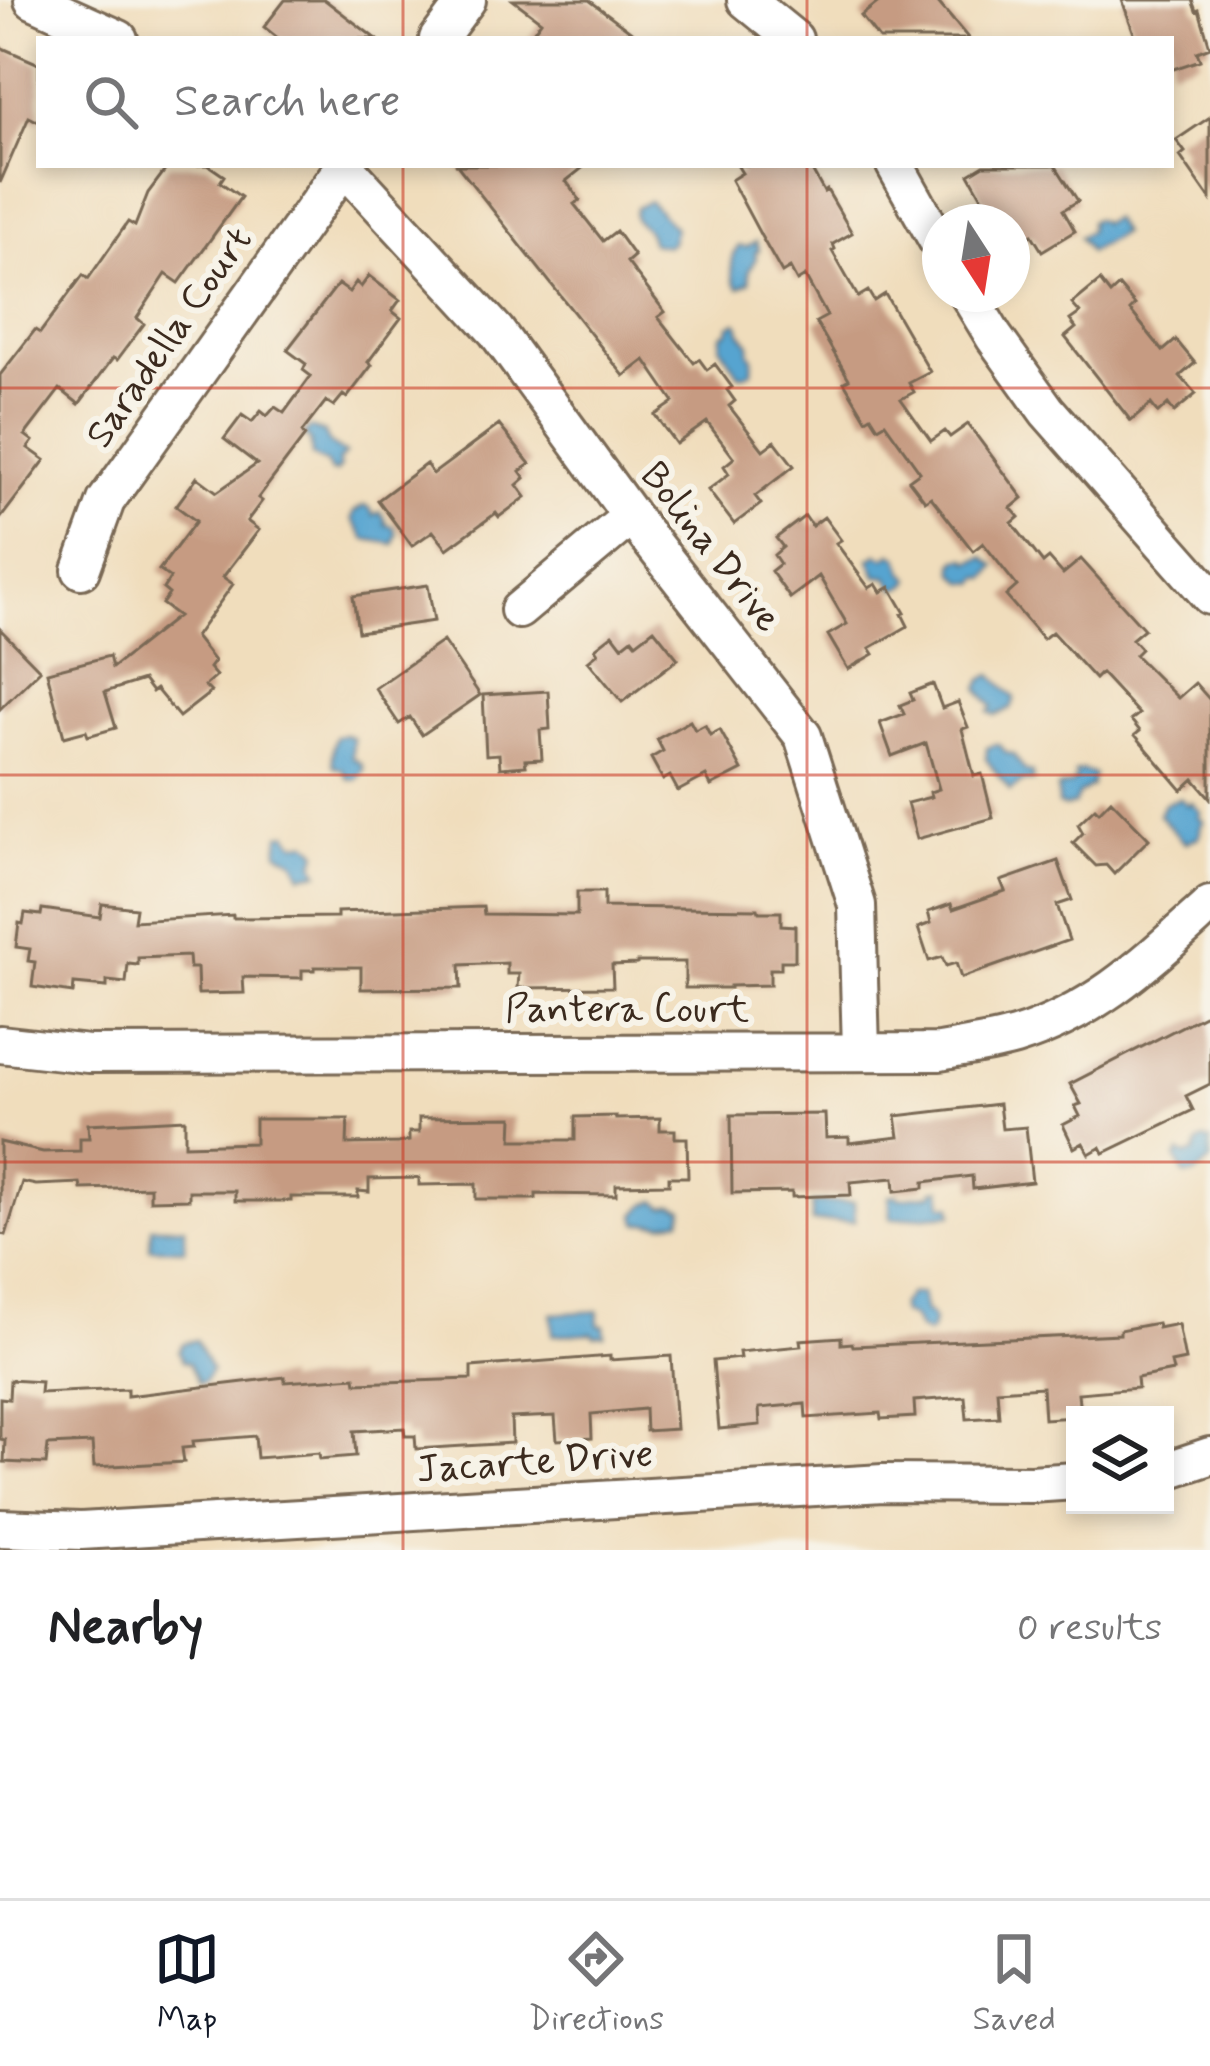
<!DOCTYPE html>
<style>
:root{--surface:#fff;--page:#f6f6f6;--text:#202124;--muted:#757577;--line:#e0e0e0;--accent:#111827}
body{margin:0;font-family:Mynerve,sans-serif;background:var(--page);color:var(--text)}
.controls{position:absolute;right:36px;bottom:36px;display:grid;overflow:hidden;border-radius:0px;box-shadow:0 6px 18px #0003}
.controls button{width:108px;height:108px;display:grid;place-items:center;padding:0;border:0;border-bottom:3px solid var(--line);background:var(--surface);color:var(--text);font:60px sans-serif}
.compass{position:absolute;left:922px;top:204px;width:108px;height:108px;border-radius:50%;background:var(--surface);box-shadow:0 6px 18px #0003;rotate:168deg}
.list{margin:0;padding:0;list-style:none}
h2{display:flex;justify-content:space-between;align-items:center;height:156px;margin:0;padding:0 48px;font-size:51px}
h2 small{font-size:39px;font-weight:400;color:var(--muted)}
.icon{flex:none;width:66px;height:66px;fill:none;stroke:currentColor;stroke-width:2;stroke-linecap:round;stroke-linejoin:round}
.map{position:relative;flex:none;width:1210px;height:1550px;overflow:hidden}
.search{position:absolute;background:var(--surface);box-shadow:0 6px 18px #0003;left:36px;right:36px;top:36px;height:132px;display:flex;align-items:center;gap:30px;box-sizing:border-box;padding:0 42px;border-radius:0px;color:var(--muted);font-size:45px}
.sheet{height:348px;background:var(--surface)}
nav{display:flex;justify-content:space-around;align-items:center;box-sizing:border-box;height:168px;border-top:3px solid var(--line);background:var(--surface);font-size:33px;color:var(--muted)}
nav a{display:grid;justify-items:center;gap:6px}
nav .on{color:var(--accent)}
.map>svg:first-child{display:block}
.water{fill:#57a4d0;stroke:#496777;stroke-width:3}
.building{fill:#c69b82}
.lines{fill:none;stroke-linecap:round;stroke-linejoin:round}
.minor-casing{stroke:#7a6955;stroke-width:42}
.minor{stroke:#fff;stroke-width:36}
.grid{fill:none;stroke:#c8321e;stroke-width:3;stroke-opacity:0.55}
.labels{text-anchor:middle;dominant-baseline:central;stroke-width:12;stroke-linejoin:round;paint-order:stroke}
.street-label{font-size:39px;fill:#3b2a1e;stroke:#f7f3e8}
</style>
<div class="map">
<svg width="1210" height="1550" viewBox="0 0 1210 1550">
<rect width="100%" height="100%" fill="#f7f3e8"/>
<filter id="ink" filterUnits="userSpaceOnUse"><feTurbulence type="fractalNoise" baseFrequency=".00833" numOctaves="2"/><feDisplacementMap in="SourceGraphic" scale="24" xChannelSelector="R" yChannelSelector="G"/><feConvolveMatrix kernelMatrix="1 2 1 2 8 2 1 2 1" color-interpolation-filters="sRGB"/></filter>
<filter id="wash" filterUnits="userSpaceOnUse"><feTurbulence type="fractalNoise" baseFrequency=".004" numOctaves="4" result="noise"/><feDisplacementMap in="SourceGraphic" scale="48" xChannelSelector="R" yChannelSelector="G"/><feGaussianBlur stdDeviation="2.7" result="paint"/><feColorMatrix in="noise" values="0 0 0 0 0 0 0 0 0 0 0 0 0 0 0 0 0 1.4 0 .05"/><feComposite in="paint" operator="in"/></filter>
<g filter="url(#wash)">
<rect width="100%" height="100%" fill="#f0ddbc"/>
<path class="water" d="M649 201 675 228 671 242 666 246 652 243C650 240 650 235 648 232 641 221 630 223 636 208Z
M1112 218 1121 233 1089 252 1079 237 1089 231 1090 221 1095 219 1102 223Z
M756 242 759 250 755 252 756 258 749 270 750 282 739 288C729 278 730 256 739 246L747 247Z
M737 322 740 326V331L750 344 749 352 753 358 752 371 746 374H739L720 345 722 335 729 331 730 325Z
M310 428 324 433 330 444 345 454 338 462 340 467 336 472H331L327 464 312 456 310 440 304 435Z
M364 506 370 508 373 515 380 512 386 521 385 524 394 527 397 534 394 544 365 539 352 519 354 512Z
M892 553 899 557 904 572 911 579C908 586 903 588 896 589L888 577 877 576 870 559 878 554 886 558Z
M984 557 996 566 987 578 981 577 977 583 965 582 955 573 954 563 958 559 967 558 970 562Z
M992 675 1015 698 1011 709 995 715 989 712 993 707 979 689 983 679Z
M346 735 353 738 352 757 362 764 364 770 356 780 349 779 342 769 334 767C331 761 333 742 337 736Z
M995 744 1000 745 1006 753 1013 754 1025 771 1032 773 1033 781 1022 782 1010 791 986 759 987 748Z
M1081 770 1094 775 1091 786 1079 794 1074 805 1064 807 1058 805V788L1072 784 1076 779 1074 773Z
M1180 798 1188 805 1191 802 1201 813 1198 817 1204 822 1201 825 1199 837 1185 843 1159 815 1164 804Z
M288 833 295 843 308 842 318 852 315 863 319 872 302 875 295 861 278 852 280 835Z
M1204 1140 1210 1141V1161C1202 1169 1196 1178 1184 1175L1176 1158 1180 1153 1187 1156 1195 1153 1198 1143Z
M941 1189 943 1205H952L953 1214 891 1219 889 1196 897 1195 898 1198 933 1194V1190Z
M656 1201 664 1207 674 1205 684 1209 681 1220 663 1224 638 1223 636 1215 645 1205Z
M854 1202 855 1221 812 1222V1203Z
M151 1227H185V1249L150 1248Z
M910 1294H921L925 1312 930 1314 933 1321 931 1331 927 1334 918 1329 912 1317 901 1313V1304Z
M598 1311 599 1325H604L605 1335 594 1336 593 1333 553 1335 552 1314Z
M196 1340 211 1370 204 1382 199 1383 189 1363 183 1361 179 1351 183 1343Z"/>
<g id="blocks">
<path class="building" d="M285 0H325L376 39H279L264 27Z
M513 0H589L641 39H528L541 21Z
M881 0H936L969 39H879L861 16Z
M1122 0H1192L1196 11 1199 10 1210 47 1197 52 1200 60 1171 70V39H1136Z
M0 47 39 64V122L29 117 0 183Z
M1210 117V199L1180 156 1185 152 1176 140Z
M169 165H208L224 176 220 182 241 197 179 283 166 274 137 318 144 324 117 360 113 358 79 404 60 389 25 435 33 441 28 448 45 460 0 519V375L35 330 40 333 83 275 88 279 128 222 135 226 148 193Z
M457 165H586L566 181 580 200 574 204 603 241 616 231 634 256 627 262 665 312 658 317 694 363 699 359 707 370 715 364 732 387 727 390 735 401 729 406 763 450 775 441 794 466 755 496 761 504 734 524 708 490 729 474 724 466 734 458 707 422 676 444 655 415 674 402 645 360 624 376Z
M737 165H809L824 192 827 190 852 233 833 244 835 249 832 251 858 297 868 291 874 301 885 294 930 372 909 383 914 392 901 399 931 441 945 431 950 437 968 424 1023 498 1011 508 1019 517 1012 523 1043 563 1049 558 1063 574 1081 559 1144 629 1132 639 1141 649 1135 655 1178 698 1195 683 1210 700V798L1194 779 1182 790 1135 735 1140 731 1131 720 1139 714 1101 673 1095 679 1052 632 1043 639 1006 596 1017 586 983 543 973 551 931 497 925 501 909 480 920 472 885 423 878 427 871 416 866 419 844 382 849 379 816 322 827 316 805 276 797 281 790 268 782 273 761 236 731 180 742 173Z
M984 165H1055L1078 201 1063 210 1075 231 1042 251 1032 235 1012 246V222H996L969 174Z
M369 276 400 300 392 311 401 318 368 362 372 365 347 398 343 395 334 406 326 401 302 432 305 436 258 498 262 501 247 521 259 530 223 577 233 584 195 637 214 661 209 668 216 676 205 686 211 692 179 717 156 689 152 692 143 680 105 692 116 728 88 736 86 731 64 737 47 672 109 656 112 668 178 616 162 604 169 594 163 589 170 578 159 570 196 521 176 506 197 477 217 492 257 464 224 439 242 415 252 422 261 411 267 416 275 407 284 413 311 376 303 370 306 364 287 350 338 284 349 292 356 282 361 287Z
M1100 281 1110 294 1119 286 1135 305 1130 310 1163 351 1176 340 1195 363 1180 376 1196 394 1174 412 1168 404 1158 413 1151 404 1131 421 1065 337 1076 328 1070 320 1080 313 1072 304Z
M499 425 530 464 520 471 525 478 517 485 526 497 499 517 496 513 447 549 433 531 412 546 378 500 426 464 433 474Z
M805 516 812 526 824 517 841 540 836 543 869 588 876 584 881 592 890 587 905 613 902 614 908 626 870 648 874 654 848 669 828 635 847 624 819 576 790 598 771 571 780 564 774 555 783 547 776 538Z
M428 585 434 621 358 632 353 596Z
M0 629 40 670 0 709Z
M654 629 678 659 622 702 588 661 598 653 595 648 613 634 622 646 632 638 636 643Z
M443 641 480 695 422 735 410 717 399 724 375 688Z
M933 684 942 708 958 702 968 727 962 729 974 776 982 774 993 818 917 839 907 803 931 797 930 792 939 789 926 743 892 756 880 723 904 714 900 705 913 700 910 693Z
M548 691 550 729 540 730 542 759 525 760 526 766 500 768 499 754 486 755 483 695Z
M690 721 695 730 705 725 710 735 720 730 742 770 711 786 706 776 678 791 670 776 663 780 651 758 663 751 657 739Z
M1111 800 1149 839 1114 874 1106 865 1096 866 1073 843 1083 833 1078 824 1095 808 1099 812Z
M1058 861 1072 900 1057 905 1069 940 961 978 956 963 946 966 942 957 929 961 918 928 931 923 928 912 951 904 953 909 1005 891 1001 881Z
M577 892H604V907L758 909 759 912H781V925L795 926V961H781V969H770V985L730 986V988H685V962H637V964L612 965 613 987 518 988 519 974H507V963L460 965 461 988 361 989V967H315V970H302V978L243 977 244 993 198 994 197 968H190L189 956 138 958V965L128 964 126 983 107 981V987L74 984 73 993 32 987 35 962 28 961 30 949 16 947 19 923 23 924 25 913 41 915 42 909 100 917 102 904 136 908 134 921 233 915V918L337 917V912L483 907 484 914 577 915Z
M1210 1012V1084L1186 1096 1193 1110 1104 1153 1101 1147 1089 1154 1083 1143 1074 1148 1063 1125 1080 1116 1075 1106 1081 1104 1070 1084Z
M999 1104 1002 1129 1026 1127 1032 1182 973 1189 972 1176 924 1182V1188L895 1191 894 1178 850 1182 851 1195 792 1197V1192L732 1193 731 1115 825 1114 826 1138 849 1137V1143L899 1137 896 1116Z
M616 1116V1119L660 1118V1130H675V1138H687L688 1177H669V1184L616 1185V1195L536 1194V1199H476V1184L419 1185V1178L369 1179V1192L358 1191V1197H291V1201H235V1191H189V1199L150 1200V1187L81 1189 80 1183 36 1185 22 1182 6 1235 0 1234V1142L43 1152 80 1151V1138H89L88 1124 185 1119V1145L255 1143V1119H348L347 1144 398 1143 409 1141V1132H419V1118L513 1117 512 1140H575V1117Z
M1157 1323 1158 1328 1178 1324 1185 1360 1171 1363 1173 1371 1137 1378 1138 1388 1078 1393 1080 1415 1075 1417 1044 1419 1042 1387 997 1390 999 1417 967 1419 965 1397 914 1401 915 1417 881 1419 880 1413 806 1418 805 1404 759 1408 760 1425 719 1429 713 1361 740 1358 739 1352 801 1346 800 1340 841 1337V1344L852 1343 853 1346 1120 1334V1330Z
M610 1356V1360L671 1356 676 1429 646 1431 645 1409 591 1414 592 1438 557 1440 555 1416 511 1418 512 1443 416 1449 415 1436H405L404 1428 354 1431 356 1456 320 1459 319 1453 257 1458 255 1436 193 1441 194 1447 182 1448 184 1462 94 1467 92 1443 48 1445 46 1464 4 1462 5 1440 0 1439V1398L9 1399 10 1380 41 1382 40 1393 127 1389V1396L285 1377V1382L355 1377 356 1383 471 1379V1367Z"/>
</g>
</g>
<g filter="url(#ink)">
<use href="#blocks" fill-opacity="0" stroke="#7a6955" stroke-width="3"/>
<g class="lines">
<g class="minor-casing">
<path id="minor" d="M33 0 119 39
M746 0 794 39
M438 39 467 0
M343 165 496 331 631 516 803 736 857 905 861 1051
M895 165 940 245
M968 294 994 337 1047 411 1210 596
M81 570 106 501 345 165
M519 610 631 516
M0 1044 88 1054 940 1052C965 1047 991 1044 1015 1037 1098 1011 1148 961 1210 905
M1165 1471 1210 1456
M0 1528 81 1531 883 1483 1031 1484 1075 1481"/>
</g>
<use href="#minor" class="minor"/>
</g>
</g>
<path class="grid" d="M403 0V39M807 0V39M403 165V1550M807 165V1550M0 388H1210M0 775H1210M0 1162H1210"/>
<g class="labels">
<g class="street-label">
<text transform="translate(170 338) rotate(-55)">Saradella Court</text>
<text transform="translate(710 548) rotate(52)">Bolina Drive</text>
<text x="627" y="1010">Pantera Court</text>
<text transform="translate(535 1463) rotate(-4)">Jacarte Drive</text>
</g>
</g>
</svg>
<div class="controls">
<button><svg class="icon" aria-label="layers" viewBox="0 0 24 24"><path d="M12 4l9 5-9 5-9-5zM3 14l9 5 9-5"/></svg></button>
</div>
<svg class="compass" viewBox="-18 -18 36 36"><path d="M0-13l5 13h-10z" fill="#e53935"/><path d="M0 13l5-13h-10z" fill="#757577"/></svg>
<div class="search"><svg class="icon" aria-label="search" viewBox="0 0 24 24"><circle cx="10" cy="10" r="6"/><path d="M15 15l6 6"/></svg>Search here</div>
</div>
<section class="sheet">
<h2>Nearby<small>0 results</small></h2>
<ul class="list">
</ul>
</section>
<nav>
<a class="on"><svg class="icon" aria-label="map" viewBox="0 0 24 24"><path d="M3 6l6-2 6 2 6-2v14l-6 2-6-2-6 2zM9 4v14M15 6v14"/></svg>Map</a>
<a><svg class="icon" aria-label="directions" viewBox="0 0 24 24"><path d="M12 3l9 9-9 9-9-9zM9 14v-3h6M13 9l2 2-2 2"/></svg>Directions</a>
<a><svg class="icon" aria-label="saved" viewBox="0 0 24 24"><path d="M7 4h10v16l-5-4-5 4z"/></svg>Saved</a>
</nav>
